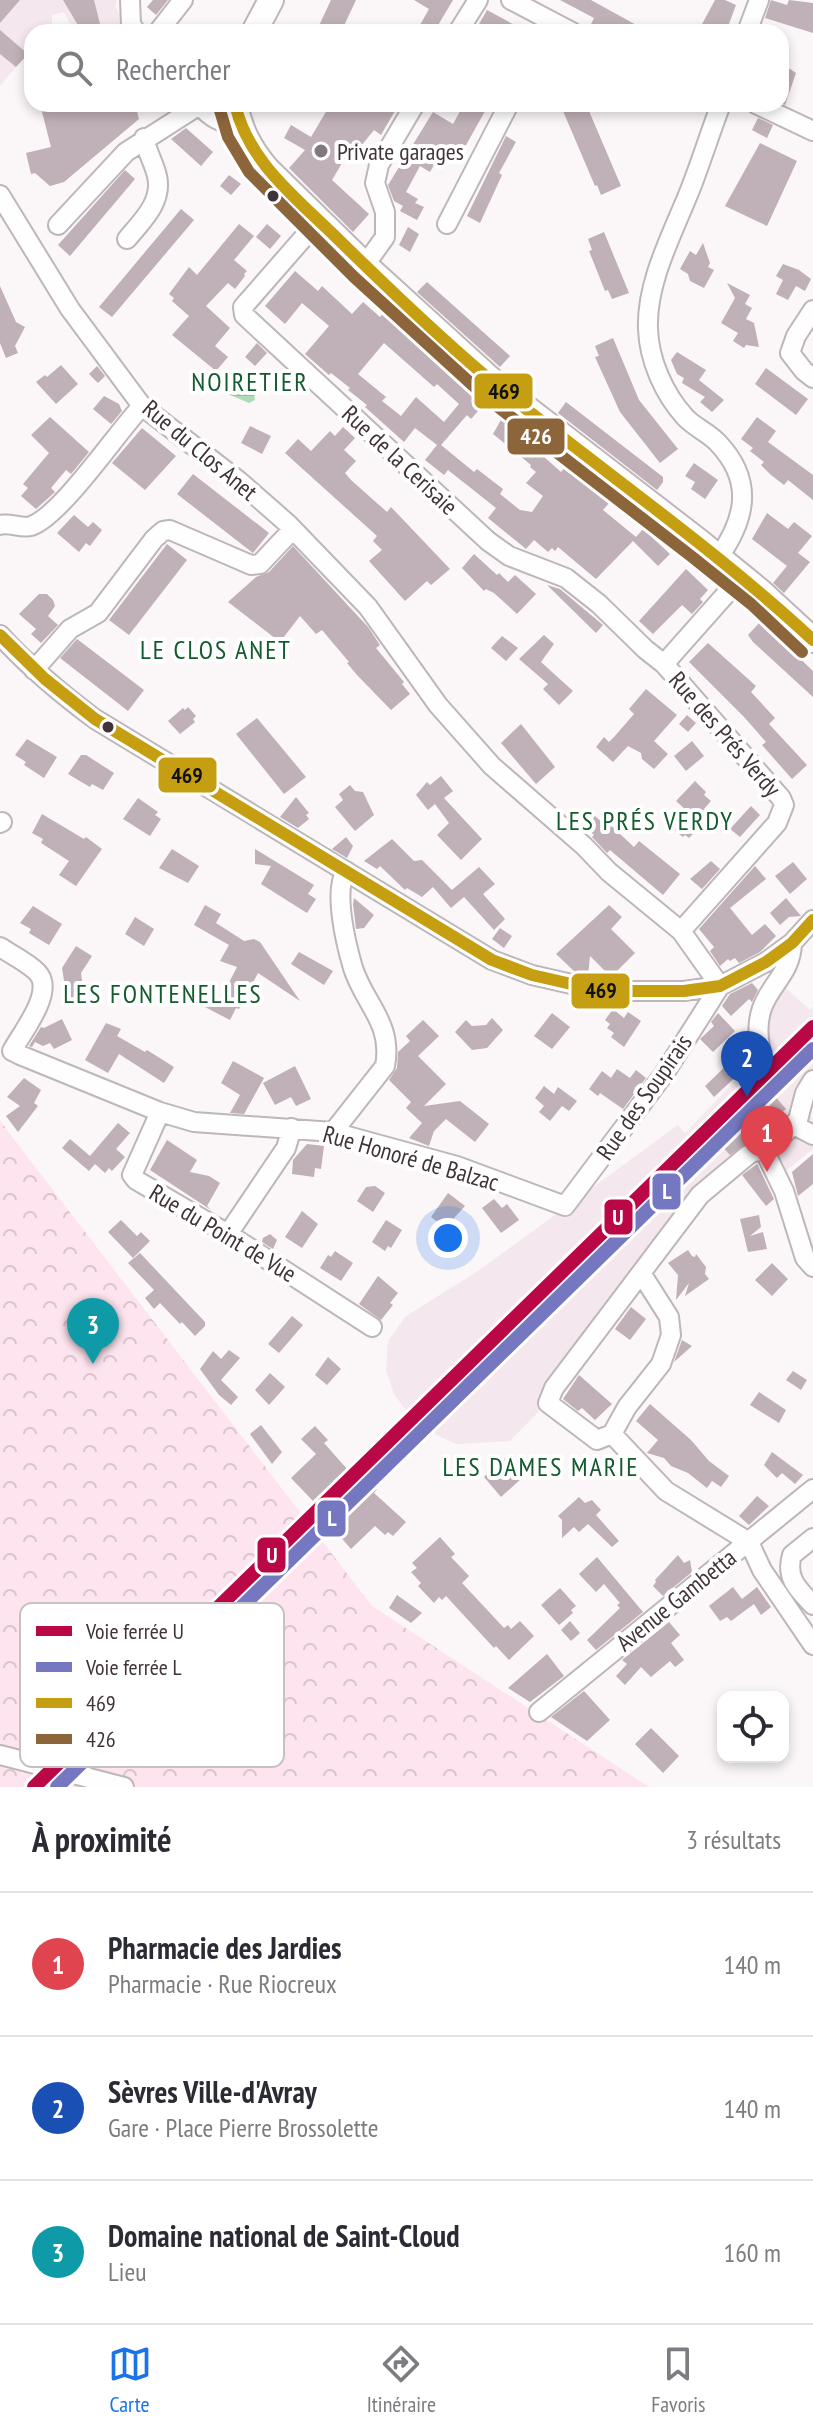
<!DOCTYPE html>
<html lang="fr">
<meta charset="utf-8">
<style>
:root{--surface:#fff;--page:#f7f7f7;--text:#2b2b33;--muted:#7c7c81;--line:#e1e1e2;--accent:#1a73e8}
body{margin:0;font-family:"PT Sans Narrow",sans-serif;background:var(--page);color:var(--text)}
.controls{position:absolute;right:24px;bottom:24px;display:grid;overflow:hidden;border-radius:16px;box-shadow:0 4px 12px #0003}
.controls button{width:72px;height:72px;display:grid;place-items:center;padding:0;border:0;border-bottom:2px solid var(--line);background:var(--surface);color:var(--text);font:40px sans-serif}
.you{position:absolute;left:448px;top:1238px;width:28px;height:28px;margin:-20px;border:6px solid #fff;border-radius:50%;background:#1a73e8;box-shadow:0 0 0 12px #1a73e833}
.badge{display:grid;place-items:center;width:52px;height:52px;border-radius:50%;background:var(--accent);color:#fff;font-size:26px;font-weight:700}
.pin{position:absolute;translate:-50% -66px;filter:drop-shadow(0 2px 4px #0008)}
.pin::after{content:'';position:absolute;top:42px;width:28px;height:24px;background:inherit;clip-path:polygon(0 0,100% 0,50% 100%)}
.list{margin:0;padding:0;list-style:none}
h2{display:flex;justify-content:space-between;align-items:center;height:104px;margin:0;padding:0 32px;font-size:34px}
h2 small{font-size:26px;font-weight:400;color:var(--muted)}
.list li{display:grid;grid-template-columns:52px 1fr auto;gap:24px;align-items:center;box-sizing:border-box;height:144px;padding:0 32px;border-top:2px solid var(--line)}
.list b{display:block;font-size:30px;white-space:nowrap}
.list p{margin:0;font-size:26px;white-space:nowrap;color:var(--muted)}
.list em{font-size:26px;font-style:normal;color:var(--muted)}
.icon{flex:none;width:44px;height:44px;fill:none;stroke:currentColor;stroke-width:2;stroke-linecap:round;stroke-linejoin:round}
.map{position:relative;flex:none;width:813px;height:1787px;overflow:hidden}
.search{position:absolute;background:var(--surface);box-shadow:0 4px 12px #0003;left:24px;right:24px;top:24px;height:88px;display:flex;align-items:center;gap:20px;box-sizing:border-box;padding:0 28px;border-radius:24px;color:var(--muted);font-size:30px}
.sheet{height:536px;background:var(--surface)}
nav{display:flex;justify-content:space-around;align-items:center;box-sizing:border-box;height:112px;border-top:2px solid var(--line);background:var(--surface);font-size:22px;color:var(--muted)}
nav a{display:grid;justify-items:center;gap:4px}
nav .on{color:var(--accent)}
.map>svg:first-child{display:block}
.built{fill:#f4e7ed}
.park{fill:url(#park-crowns)}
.water{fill:url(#water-rules)}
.building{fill:#c0b0b7;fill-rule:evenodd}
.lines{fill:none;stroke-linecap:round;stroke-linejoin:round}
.minor-casing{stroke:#beb6b9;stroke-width:22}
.major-casing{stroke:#beb6b9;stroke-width:28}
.minor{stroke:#fefefe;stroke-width:18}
.major{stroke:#fefefe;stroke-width:24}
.bus-1-casing{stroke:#fff;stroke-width:18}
.bus-2-casing{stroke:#fff;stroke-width:18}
.bus-1{stroke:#c59e11;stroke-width:12}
.bus-2{stroke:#8d653a;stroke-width:12}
.rail-1-casing{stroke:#fff;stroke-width:20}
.rail-2-casing{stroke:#fff;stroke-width:20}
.rail-1{stroke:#b90845;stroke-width:14}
.rail-2{stroke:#7577c0;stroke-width:14}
.poi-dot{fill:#82777c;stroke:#fff;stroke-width:3}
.bus-dot{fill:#41333a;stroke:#fff;stroke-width:3}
.labels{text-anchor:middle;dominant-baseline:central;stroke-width:8;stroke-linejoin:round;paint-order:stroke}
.poi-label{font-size:24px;fill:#41333a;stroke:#fff;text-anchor:start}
.street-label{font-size:24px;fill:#41333a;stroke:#fff}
.neighbourhood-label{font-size:26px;letter-spacing:2px;fill:#155b2f;stroke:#fff}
.key{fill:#fff;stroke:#c6c2c4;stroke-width:2}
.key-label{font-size:22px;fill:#41333a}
.line-badge{stroke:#fff;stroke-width:3}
.badge-label{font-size:22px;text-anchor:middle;font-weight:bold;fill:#fff}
.pale-badge-label{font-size:22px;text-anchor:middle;font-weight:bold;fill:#111}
</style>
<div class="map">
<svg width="813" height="1787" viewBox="0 0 813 1787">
<defs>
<pattern id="park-crowns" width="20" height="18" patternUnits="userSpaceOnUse" patternTransform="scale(2)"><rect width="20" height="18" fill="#fde4ef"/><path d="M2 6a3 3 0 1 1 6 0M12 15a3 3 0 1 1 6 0" fill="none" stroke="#dac4ce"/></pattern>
<pattern id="water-rules" width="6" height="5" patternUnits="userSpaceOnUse" patternTransform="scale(2)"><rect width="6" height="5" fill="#afdbb8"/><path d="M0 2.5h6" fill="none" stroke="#98bc9f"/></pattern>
</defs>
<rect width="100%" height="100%" fill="#fbf6f8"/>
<path class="built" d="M0 0H117L115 6 125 24 110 32H74L64 12 52 15V24L45 32H32V48L0 86Z
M780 983 810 1010 813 1007V1069L795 1087 793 1094 813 1120V1149L777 1178 755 1151 692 1199 544 1406 510 1441 456 1444 416 1425 394 1394 386 1371 388 1341 405 1317 481 1269 678 1125 685 1133 771 1044 767 1027Z"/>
<path class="park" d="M0 1121 372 1606 649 1787H0Z"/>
<path class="water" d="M233 383 254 393 255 400 249 403 228 394Z"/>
<path class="building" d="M0 0H20L0 23Z
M63 0H94L102 32H82Z
M153 0H168L156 15 147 7Z
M331 0H356L341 32H316Z
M414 0H453L434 32H416L429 9Z
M560 0H591L649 32H606L591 24 594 18Z
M715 0H725L736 5 726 32H704L705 28 701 26Z
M771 0 787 5 789 0 813 3V33L765 18Z
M487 10 500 17 527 32H481L484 27 479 24Z
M0 30 28 54 16 67 0 54Z
M781 63 796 73 785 105 781 103Z
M40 104H135L139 119 64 182 50 186 35 173 31 174 26 153 51 147Z
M366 104H399L381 135 374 130 361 146 354 143 332 180 369 214 353 232 289 168 305 150 284 138 291 125 311 137 327 110 360 111Z
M464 104H489L461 154 452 149 450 153 443 149 430 172 420 166 406 192 418 199 415 203 424 207 417 220 400 211 403 206 394 201 388 185 433 112 453 124Z
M560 104H586L621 186 601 195 597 185 595 186Z
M758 118 773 125 767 138 752 130Z
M186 128 213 152 201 166 171 139Z
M506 136 516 142 499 173 502 175 480 223 467 216Z
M760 143 797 161 767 226 725 206Z
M125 170 135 179 70 256 58 245Z
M229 175 241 184 231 195 220 186Z
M181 209 194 220 112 317 99 307Z
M239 224 254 236 234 260 247 271 244 274 245 276 235 289 228 283 206 306 230 328 215 346 228 357 216 371 172 335 189 316 172 301 174 298 169 294 189 267 197 275Z
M267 224 281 236 270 249 256 237Z
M408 227 419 234 410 252 399 245Z
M604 232 629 293 612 299 608 290 605 291 589 251 592 250 588 239Z
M703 243 710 263 708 267 714 270 704 288 690 281 688 274 680 269 690 251 696 255Z
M783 264 799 270 811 279 805 291 796 286 788 300 776 294 783 280 776 276Z
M295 271 318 291 322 286 352 314 363 302 380 317 385 311 397 321 394 325 485 403 471 419 467 415 441 445 474 472 477 469 503 489 500 494 520 510 532 512 543 496 526 483 536 472 530 467 531 465 493 434 502 418 518 429 531 442 520 456H543L561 472 566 466 610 502 603 510 636 537 643 529 670 554 658 566 633 541 596 579 558 547 555 551 552 548 548 552 534 540 526 549 488 518 496 508 448 470 444 475 425 460 437 445 415 428 404 442 365 407 367 405 348 390 350 388 331 373 329 375 305 354 329 326 302 303 285 324 265 306ZM384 343 434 387 437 384 459 404 444 422 416 397 401 416 382 401 386 397 358 374Z
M427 282 510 356 500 367 417 292Z
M727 283 750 295 745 304 752 308 746 319 754 323 759 347 746 345 744 348 733 341 738 333 721 323 735 298Z
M0 286 16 322 25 327 15 346 18 353 6 358 0 343Z
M613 338 639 400 678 449 660 463 620 412 595 357 599 356 595 346Z
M257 343 267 353 255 366 245 357Z
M677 352 706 370 699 380 724 400 712 412 700 402 705 397 682 383 684 378 677 374 671 360Z
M61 365 78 384 56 404 36 382 45 375 47 377Z
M97 366 105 376 98 383 89 374Z
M766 368 808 399 796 415 755 384Z
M104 396 119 404 122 411 111 424 93 409Z
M566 402 663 477V482L657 490 558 413Z
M50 417 89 452 71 474 66 470 51 488 55 492 36 509 21 496 28 488 23 484 49 453 31 435Z
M757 417 776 431 768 442 813 475V500L788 480 784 485 771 475 761 465 764 462 750 451 753 448 741 439Z
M250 426 271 436 262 454 241 443Z
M343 427 355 438 344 450 356 461 345 473 351 480 387 512 391 507 450 569 431 585 427 581 405 601 369 561 382 550 373 541 377 536 285 453 298 439 311 451 330 431 335 436Z
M142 428 176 456 145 490 112 463Z
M694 463 718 480 705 499 691 489 695 482 685 476Z
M193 474 269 533 253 553 177 494Z
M767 513 788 529 794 522 812 536 798 553 810 562 784 593 773 583 787 566 752 539Z
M74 515 88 527 93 522 102 530 90 546 86 543 79 552 57 533Z
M167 544 187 560 129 635 109 620Z
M293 546 368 627 380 645 376 648 404 682 402 684 410 694 391 710 357 675 347 663 349 662 322 630 316 634 300 616 280 642 228 602 256 577 269 572Z
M474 554 497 575 499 573 508 582 515 575 536 594 517 614 494 593 486 589 484 591 462 568Z
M686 569 708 590 700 599 703 602 692 614 682 605 653 634 639 621Z
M547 585 560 589 603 625 596 633Z
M39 594H47L53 600 55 606 48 616 58 625 41 643 31 634 36 629 19 614Z
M761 621 813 671V697L753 642 748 635Z
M544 635 554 644 541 662 573 691 559 705 543 689 548 684 519 659Z
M502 636 518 648 506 661 491 648Z
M77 639 144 690 128 711 60 658Z
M708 643 756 686 751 692 775 718 769 724 807 765 792 779 762 745 766 742 745 718 689 662Z
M646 689 677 715 654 741 668 754 654 769 642 759 641 753 628 746 613 762 596 747 604 737 609 742 614 737 634 714 629 709Z
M188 707 196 716 193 719 195 722 180 734 168 721 183 708 185 710Z
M687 715 696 723 688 732 679 724Z
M257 718 306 777 284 794 236 734Z
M521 724 555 767 536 784 501 743Z
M27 739 57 757 44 778 24 765 26 762 15 755Z
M692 741 704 756 686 771 674 756Z
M81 755H86L114 773 103 790 92 784 90 787 68 774Z
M441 776 453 791 444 798 482 839 461 860 437 835 449 823 435 804 428 810 416 795 427 782 430 785Z
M695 781 706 792 704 795 711 801 704 809 712 815 689 838 685 835 683 837 674 830 687 811 676 801Z
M350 785 355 791 363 792 374 815 355 831 335 807 343 800 339 794Z
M296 797 309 813 306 815 309 819 298 828 280 817Z
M138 798 158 812 155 815 161 819 150 836 123 819Z
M751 806 760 815 740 837 730 829Z
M587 809 604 824 606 821 634 847 639 841 680 874 663 895 610 850 607 853 592 837 594 835 577 819Z
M42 814 84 839 86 837 102 849 76 886 59 875 69 861 41 843 43 839 32 833Z
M346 837 353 846 347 858 332 849Z
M392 839 414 861 422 860 452 890 479 867 495 884 483 894 505 919 494 930 464 897 451 908 433 887 422 897 407 888 405 890 380 866 377 869 364 861Z
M172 849 199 866 188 883 159 868Z
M255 849 314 885 308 894 316 899 307 913 261 884 271 866 255 864Z
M711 861 720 869 702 889 690 879Z
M793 862 807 879 790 894 775 876Z
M755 866 766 879 730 908 752 935 765 924 776 936 760 952 739 963 735 958 730 961 728 959 720 966 710 951 714 947 699 929Z
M354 898 374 915 364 928 356 929 353 904Z
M786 898 801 916 789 917 780 925 770 913Z
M205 905 221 914 216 923 244 941 254 939 260 942 300 1001 258 973 239 1009 236 1008 230 1020 203 1006 208 994 220 1000 237 967 220 961 229 945 194 925Z
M609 905 622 917 611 929 635 953 611 977 590 956 588 976 575 972 556 954Z
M33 906 62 924 49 945 29 933 31 929 20 923Z
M135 917 154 929 144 946 125 934Z
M500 928 512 936 504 948 492 939Z
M76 946 92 956 81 973 83 989 90 990 88 1006 63 1002 65 987 62 968Z
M299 952 333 971 324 985 291 964Z
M752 983 758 990 752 1002 749 999 731 1016 722 1006 730 994Z
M613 1009 624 1018 628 1012 641 1021 624 1047 611 1037 614 1033 607 1028 610 1024 605 1020Z
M552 1013 570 1027 552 1049 534 1036Z
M718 1013 735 1031 713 1052 700 1039 714 1026 711 1022Z
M492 1018 503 1030 487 1048 472 1050 455 1032 466 1020 472 1026 486 1025Z
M62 1019 72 1040 54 1049 50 1043 43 1046 35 1042 32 1047 29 1046 41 1027 44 1028Z
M423 1020 439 1036 418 1056 446 1084 424 1106 460 1101 489 1124 475 1142 446 1119 434 1131 429 1146 409 1138 422 1123 406 1108 411 1102 389 1080 397 1068 398 1052 410 1041 406 1036Z
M106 1023 121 1029 117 1036 145 1052 147 1050 174 1067 164 1083 119 1054 108 1073 85 1060Z
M732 1060 742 1071 714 1097 705 1086Z
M233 1061 264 1078 244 1114 230 1113 240 1095 221 1083Z
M295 1066 311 1099 296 1106 291 1097 275 1105 263 1083Z
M617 1069 630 1078 636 1070 646 1078 623 1109 600 1093 598 1096 589 1089 602 1071 611 1078Z
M24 1078 41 1090 34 1103 38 1106 18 1132 6 1116 20 1106 7 1097Z
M544 1086 554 1094 558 1087 577 1101 569 1111 562 1106 550 1121 539 1112 544 1106 535 1098Z
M774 1095 786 1109 754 1139 730 1155 716 1140 739 1118 744 1123Z
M118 1123 130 1133 116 1149 125 1157 112 1171 109 1168 105 1173 95 1164 89 1171 62 1148 70 1139 90 1156Z
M167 1140 197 1160 190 1172 209 1176 220 1183 207 1206 211 1210 150 1170Z
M307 1144 324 1146 321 1169 315 1168 314 1177 292 1174 293 1160Z
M813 1154V1184L798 1196 792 1172Z
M757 1164 774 1199 766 1206 742 1175Z
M375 1186 385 1193 373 1212 357 1201 366 1187Z
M448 1193 465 1206 445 1228 431 1217Z
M494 1199 502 1208 507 1204 519 1220 501 1233 482 1208Z
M302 1211 318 1224 302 1248 285 1237Z
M759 1215 761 1227 750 1236 763 1232 767 1249 748 1252 740 1219Z
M121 1220 137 1236 141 1232 150 1241 133 1258 108 1232Z
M386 1220 402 1230 391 1248 388 1246 385 1251 372 1242Z
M270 1234 277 1240 273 1249 262 1242 263 1238Z
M688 1250 692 1256 695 1257 696 1254 706 1267 705 1274 709 1279 685 1296 689 1283 676 1300 678 1275 668 1263Z
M335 1251 353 1263 341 1281 320 1268 328 1255 331 1257Z
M140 1253 205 1322V1326L195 1336 182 1322 180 1324 160 1303 154 1309 145 1298 154 1290 128 1263Z
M772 1263 788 1279 772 1296 755 1280Z
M378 1276 398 1293 390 1303 393 1305 381 1320 359 1304Z
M631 1307 646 1319 630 1340 615 1329Z
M292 1316 303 1325 279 1353 268 1344Z
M682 1340 692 1346 674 1362Z
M229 1350 240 1358 221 1380 238 1397 231 1405 219 1395 200 1369 213 1351 221 1359Z
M328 1357 341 1369 327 1385 315 1375Z
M793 1371 807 1380 801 1390 786 1380Z
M270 1373 285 1387 269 1405 255 1390Z
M579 1375 612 1404 595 1420 582 1408 578 1411 563 1399Z
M759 1392 786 1410 779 1423 750 1405Z
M650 1404 691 1440 709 1461 729 1476 721 1487 712 1481 707 1488 688 1473 671 1466 664 1458 647 1453 658 1440 636 1421Z
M261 1425 282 1452 272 1464 250 1434Z
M315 1426 328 1440 324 1443 347 1469 313 1501 291 1478 316 1454 301 1439Z
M772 1452 803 1475 795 1484 782 1473 777 1478 764 1465Z
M504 1458 522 1478 501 1497 484 1477Z
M366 1485 377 1489 374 1493 406 1522 393 1536 388 1532 385 1535 375 1526 351 1549 315 1508 324 1499 339 1514Z
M757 1496 769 1506 749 1525 739 1516Z
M579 1497 585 1503 592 1500 601 1510 596 1515 619 1541 612 1547 588 1524 579 1532 574 1527 562 1538V1520L558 1516Z
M440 1537 455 1554 451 1557 469 1576 462 1583 504 1628 508 1625 511 1629 520 1621 534 1636 509 1660 496 1646 494 1648 446 1596 442 1600 439 1597 434 1603 418 1586 421 1583 411 1572 417 1568 412 1563Z
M678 1555 684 1563 690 1560 692 1572 663 1596 653 1586 656 1582 655 1580Z
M597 1557 643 1612 596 1650 587 1640 620 1608 617 1605 620 1603 604 1584 596 1592 579 1574Z
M733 1587 742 1599 757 1587 771 1607 761 1615 754 1604 731 1621 727 1617 720 1621 709 1606Z
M560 1588 576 1606 571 1610 573 1613 559 1625 541 1605Z
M397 1595 422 1613 411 1623 389 1608Z
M570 1621 580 1633 571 1641 561 1630Z
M669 1622 680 1635 671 1643 684 1660 675 1667 670 1661 651 1677 641 1667 625 1685 616 1676 627 1664 622 1660Z
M547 1654 564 1676 530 1702 508 1688Z
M584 1691 610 1720 587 1741 551 1717Z
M651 1728 679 1756 663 1773 635 1744Z"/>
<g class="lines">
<g class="minor-casing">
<path id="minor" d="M130 0 131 24 136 32
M511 0 572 32
M158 32 183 0
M458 32 478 0
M747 32 759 0
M198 104C211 118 220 123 239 126
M756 104 813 131
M0 195 70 309 142 406 239 481 288 524 368 607 438 705 492 766 584 846 609 872 681 931 720 986
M319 220 243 307 244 315 488 541 509 556 566 578 599 604 645 649 664 664 781 798 784 805 777 823 681 931
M447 224 509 104
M58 225 126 152 201 104
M127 239C142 221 163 202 157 176 154 163 147 152 144 138
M365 265 385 237V212L375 183 379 165 415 104
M813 310 796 336 790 353 804 371 813 378
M0 525C10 522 21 529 31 526 61 516 118 431 142 406
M718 558C746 519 754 481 718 443 709 433 694 427 685 417 664 394 649 360 648 329 646 282 673 233 690 190 701 162 710 133 721 104
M0 635C29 667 60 693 95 719L492 960 532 975 602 991H684L720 986 766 962 792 943 813 920
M664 664 742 576
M34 670 70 629 98 613 154 539 163 531 170 530 251 565 260 564 293 529
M0 823 2 822
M0 947C12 955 27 962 37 972 56 991 22 1032 12 1051L20 1055 160 1112 194 1122 333 1132 457 1166 565 1206 664 1074 720 986
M760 1047C750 990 791 985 792 943
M160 1112 132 1175 136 1180 228 1234 372 1327
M794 1125 813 1135
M333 1132 385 1066C393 1023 365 1005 353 968 346 944 333 891 346 871
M765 1152 784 1191 805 1258 813 1267
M228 1234 286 1148 292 1128
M612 1434 597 1440 548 1403 554 1388 700 1195 748 1155 755 1151 765 1152 798 1120 805 1093 813 1080
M612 1434 627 1407 661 1364 671 1335 669 1317 641 1273
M612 1434 666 1491 749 1542
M813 1538 792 1555C785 1578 798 1589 813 1605
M749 1542 762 1570 813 1645
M539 1712 813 1489
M0 1755 124 1787"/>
</g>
<g class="major-casing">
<path id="major" d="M254 32 271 0
M235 104C240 130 250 149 267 169L365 265 499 387 701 543 761 592 813 640"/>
</g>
<use href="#minor" class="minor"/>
<use href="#major" class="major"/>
<g class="bus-1-casing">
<path id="bus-1" d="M235 104C248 163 299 200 340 241 391 291 446 344 501 389 605 473 715 549 813 640
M0 635 45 679 95 719 492 960 532 975 602 991H684L720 986 766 962 792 943 813 920"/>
</g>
<g class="bus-2-casing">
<path id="bus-2" d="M219 107 228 137 249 172 354 277 489 400 691 556 751 604 802 652"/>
</g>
<use href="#bus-1" class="bus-1"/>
<use href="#bus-2" class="bus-2"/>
<g class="rail-1-casing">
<path id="rail-1" d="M34 1787 813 1027"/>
</g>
<g class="rail-2-casing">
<path id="rail-2" d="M57 1787 813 1049"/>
</g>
<use href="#rail-1" class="rail-1"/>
<use href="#rail-2" class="rail-2"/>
</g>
<circle class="poi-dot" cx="321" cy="151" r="8"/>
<g class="bus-dot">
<circle cx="273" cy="196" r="7"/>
<circle cx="108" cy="727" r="7"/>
</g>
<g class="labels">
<g class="poi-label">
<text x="337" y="151">Private garages</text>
</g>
<g class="street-label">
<text transform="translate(200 450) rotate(40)">Rue du Clos Anet</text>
<text transform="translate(400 460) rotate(43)">Rue de la Cerisaie</text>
<text transform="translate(725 734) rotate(49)">Rue des Prés Verdy</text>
<text transform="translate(644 1097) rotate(-55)">Rue des Soupirais</text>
<text transform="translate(411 1158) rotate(16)">Rue Honoré de Balzac</text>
<text transform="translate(223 1233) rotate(31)">Rue du Point de Vue</text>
<text transform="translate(676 1600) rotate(-39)">Avenue Gambetta</text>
</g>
<g class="neighbourhood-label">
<text x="250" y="381">NOIRETIER</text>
<text x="216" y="649">LE CLOS ANET</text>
<text x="645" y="820">LES PRÉS VERDY</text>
<text x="163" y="993">LES FONTENELLES</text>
<text x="541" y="1466">LES DAMES MARIE</text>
</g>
</g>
<rect x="20" y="1603" width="264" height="164" rx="12" class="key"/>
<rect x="36" y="1626" width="36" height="10" fill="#b90845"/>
<rect x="36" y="1662" width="36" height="10" fill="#7577c0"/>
<rect x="36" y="1698" width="36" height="10" fill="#c59e11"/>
<rect x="36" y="1734" width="36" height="10" fill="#8d653a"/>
<g class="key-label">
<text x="86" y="1639">Voie ferrée U</text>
<text x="86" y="1675">Voie ferrée L</text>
<text x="86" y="1711">469</text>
<text x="86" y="1747">426</text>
</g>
<g class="line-badge">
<rect x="473" y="372" width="61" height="38" rx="8" fill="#c59e11"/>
<rect x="506" y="417" width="60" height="39" rx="8" fill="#8d653a"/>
<rect x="157" y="756" width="61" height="38" rx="8" fill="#c59e11"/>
<rect x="570" y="972" width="61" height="38" rx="8" fill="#c59e11"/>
<rect x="651" y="1172" width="31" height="39" rx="8" fill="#7577c0"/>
<rect x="603" y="1198" width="31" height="38" rx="8" fill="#b90845"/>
<rect x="316" y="1499" width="31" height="39" rx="8" fill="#7577c0"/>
<rect x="256" y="1536" width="31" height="38" rx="8" fill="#b90845"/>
</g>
<g class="badge-label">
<text x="536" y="444">426</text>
<text x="667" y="1199">L</text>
<text x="618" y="1225">U</text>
<text x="332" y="1526">L</text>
<text x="272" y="1563">U</text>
</g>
<g class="pale-badge-label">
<text x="504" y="399">469</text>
<text x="187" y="783">469</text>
<text x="601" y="998">469</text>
</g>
</svg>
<div class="controls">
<button><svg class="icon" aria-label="locate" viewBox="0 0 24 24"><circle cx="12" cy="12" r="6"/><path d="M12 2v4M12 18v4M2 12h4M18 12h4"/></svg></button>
</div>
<div class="you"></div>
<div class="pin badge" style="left:767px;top:1172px;background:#e0444e">1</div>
<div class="pin badge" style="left:747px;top:1097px;background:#1a4fb4">2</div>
<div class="pin badge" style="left:93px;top:1364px;background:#0f9aa8">3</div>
<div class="search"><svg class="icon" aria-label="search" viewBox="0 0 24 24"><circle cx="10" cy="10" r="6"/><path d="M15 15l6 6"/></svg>Rechercher</div>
</div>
<section class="sheet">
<h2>À proximité<small>3 résultats</small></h2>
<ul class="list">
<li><span class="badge" style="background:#e0444e">1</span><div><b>Pharmacie des Jardies</b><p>Pharmacie · Rue Riocreux</p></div><em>140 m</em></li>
<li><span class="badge" style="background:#1a4fb4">2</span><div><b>Sèvres Ville-d'Avray</b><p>Gare · Place Pierre Brossolette</p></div><em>140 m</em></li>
<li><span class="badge" style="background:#0f9aa8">3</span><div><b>Domaine national de Saint-Cloud</b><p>Lieu</p></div><em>160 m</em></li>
</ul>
</section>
<nav>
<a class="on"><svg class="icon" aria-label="map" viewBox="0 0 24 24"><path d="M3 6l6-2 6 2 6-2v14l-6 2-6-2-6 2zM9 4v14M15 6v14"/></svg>Carte</a>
<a><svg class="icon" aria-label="directions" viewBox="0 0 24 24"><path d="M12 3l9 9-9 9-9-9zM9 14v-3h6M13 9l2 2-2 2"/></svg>Itinéraire</a>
<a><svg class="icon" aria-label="saved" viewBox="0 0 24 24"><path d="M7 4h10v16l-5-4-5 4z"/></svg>Favoris</a>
</nav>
